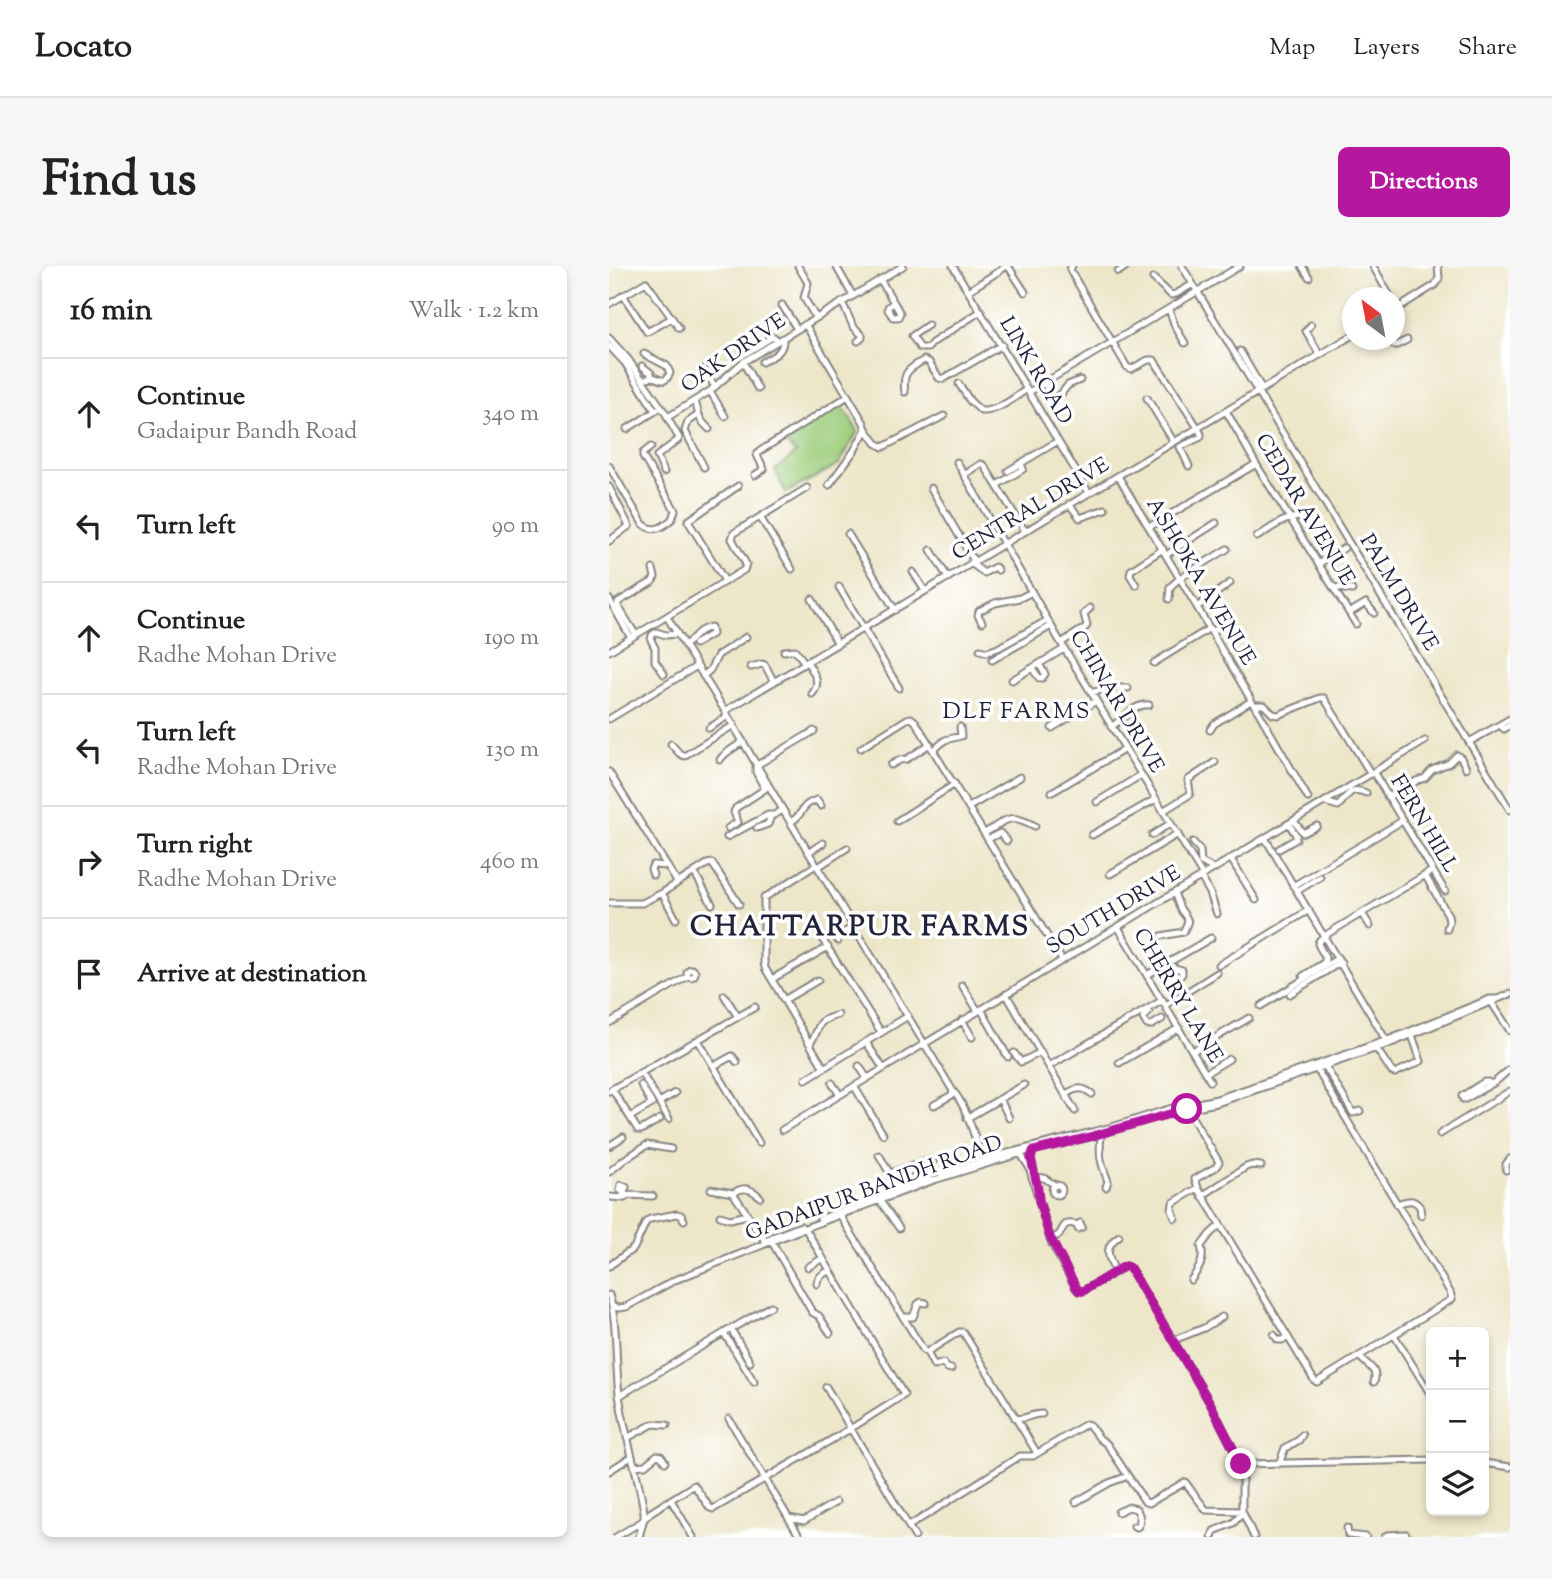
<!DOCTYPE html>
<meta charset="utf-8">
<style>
:root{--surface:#fff;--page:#f6f6f6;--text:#222;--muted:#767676;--line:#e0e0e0;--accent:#b5179e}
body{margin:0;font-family:"Sorts Mill Goudy",serif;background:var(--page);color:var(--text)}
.controls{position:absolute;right:21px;bottom:21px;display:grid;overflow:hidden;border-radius:10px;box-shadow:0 4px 10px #0003}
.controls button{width:63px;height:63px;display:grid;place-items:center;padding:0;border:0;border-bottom:2px solid var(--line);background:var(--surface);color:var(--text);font:35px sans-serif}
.compass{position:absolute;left:733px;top:21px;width:63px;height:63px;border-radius:50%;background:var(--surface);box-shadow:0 4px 10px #0003;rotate:328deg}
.stop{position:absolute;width:21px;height:21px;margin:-16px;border:5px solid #b5179e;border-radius:50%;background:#fff}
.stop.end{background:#b5179e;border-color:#fff;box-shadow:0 2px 7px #0008}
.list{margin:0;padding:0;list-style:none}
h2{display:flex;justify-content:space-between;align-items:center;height:91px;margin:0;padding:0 28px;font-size:30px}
h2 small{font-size:23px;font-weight:400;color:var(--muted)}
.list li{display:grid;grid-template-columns:46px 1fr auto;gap:21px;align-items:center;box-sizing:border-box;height:112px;padding:0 28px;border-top:2px solid var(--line)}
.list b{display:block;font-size:26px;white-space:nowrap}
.list p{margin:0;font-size:23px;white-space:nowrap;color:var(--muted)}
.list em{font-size:23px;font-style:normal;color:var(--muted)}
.icon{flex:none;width:38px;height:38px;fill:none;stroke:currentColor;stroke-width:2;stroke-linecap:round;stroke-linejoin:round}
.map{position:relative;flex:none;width:901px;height:1271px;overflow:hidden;border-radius:10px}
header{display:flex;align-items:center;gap:42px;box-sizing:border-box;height:98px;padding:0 35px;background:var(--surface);border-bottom:2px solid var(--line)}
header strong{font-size:33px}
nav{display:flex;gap:38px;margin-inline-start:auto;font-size:24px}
.intro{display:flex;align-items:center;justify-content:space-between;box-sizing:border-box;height:168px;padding:0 42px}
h1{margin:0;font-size:49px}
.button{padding:18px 32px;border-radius:10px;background:var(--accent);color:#fff;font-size:24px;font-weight:700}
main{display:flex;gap:42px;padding:0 42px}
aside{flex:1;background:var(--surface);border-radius:10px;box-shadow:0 4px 10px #0003}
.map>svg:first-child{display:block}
.green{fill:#9ece7d;stroke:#60785c;stroke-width:2}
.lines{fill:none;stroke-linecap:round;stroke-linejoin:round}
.minor-casing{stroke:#888482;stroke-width:9}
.minor{stroke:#fff;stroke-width:5}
.route{stroke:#b5179e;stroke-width:9}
.labels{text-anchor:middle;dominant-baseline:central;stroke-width:7;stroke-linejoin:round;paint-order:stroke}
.street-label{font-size:21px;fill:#22223b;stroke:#fff}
.neighbourhood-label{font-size:23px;letter-spacing:2px;fill:#22223b;stroke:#fff}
.district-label{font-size:28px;font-weight:bold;letter-spacing:2px;fill:#22223b;stroke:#fff}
</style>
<header>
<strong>Locato</strong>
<nav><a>Map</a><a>Layers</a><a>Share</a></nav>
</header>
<div class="intro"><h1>Find us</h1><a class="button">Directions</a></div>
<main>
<aside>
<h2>16 min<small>Walk · 1.2 km</small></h2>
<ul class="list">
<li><svg class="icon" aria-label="ahead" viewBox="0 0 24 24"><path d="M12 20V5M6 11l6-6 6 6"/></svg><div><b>Continue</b><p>Gadaipur Bandh Road</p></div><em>340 m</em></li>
<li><svg class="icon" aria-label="left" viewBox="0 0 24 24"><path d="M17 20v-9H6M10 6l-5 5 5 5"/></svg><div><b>Turn left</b></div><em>90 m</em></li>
<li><svg class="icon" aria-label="ahead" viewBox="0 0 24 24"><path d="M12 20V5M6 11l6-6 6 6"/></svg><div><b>Continue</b><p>Radhe Mohan Drive</p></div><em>190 m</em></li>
<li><svg class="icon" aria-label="left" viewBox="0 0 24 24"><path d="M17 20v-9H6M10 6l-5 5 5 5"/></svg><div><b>Turn left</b><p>Radhe Mohan Drive</p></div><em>130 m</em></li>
<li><svg class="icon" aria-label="right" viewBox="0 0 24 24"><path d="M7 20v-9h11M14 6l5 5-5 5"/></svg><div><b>Turn right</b><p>Radhe Mohan Drive</p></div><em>460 m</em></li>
<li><svg class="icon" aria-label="arrive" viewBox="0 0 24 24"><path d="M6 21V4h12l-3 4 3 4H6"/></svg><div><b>Arrive at destination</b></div></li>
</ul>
</aside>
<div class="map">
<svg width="901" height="1271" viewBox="0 0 901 1271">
<rect width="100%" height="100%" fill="#fff"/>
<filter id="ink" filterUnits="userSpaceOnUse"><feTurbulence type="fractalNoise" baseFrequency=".0143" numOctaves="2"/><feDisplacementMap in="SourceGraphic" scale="14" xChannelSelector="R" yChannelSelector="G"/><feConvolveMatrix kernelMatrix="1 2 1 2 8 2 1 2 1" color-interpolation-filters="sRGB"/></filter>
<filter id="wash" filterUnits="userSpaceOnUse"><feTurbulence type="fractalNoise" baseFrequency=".00686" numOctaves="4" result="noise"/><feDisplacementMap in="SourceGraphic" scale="28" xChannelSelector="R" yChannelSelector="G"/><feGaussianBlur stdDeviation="1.57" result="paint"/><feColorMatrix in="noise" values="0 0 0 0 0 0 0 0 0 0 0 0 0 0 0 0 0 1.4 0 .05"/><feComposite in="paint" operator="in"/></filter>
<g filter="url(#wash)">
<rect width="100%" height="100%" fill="#ede6c9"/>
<path class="green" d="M232 138 249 165 230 198 177 227 166 204 187 187 173 174Z"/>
</g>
<g filter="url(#ink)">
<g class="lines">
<g class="minor-casing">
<path id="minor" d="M189 0 199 17 195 32 207 52
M227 0 244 30
M344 0 480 227
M399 0 416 26
M463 0 461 3 462 6 518 101 522 103 539 94H545L589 162 592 168V171L571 181 580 200
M573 0 901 544
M693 0 700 11
M764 0 782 32
M509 6 518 0
M544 12 562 29 567 28 584 18
M271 13 291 47 289 51
M359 25 398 0
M14 29 38 66 63 52
M233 36 244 60 253 69V72L249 75
M284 37 279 41V44L284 51H289
M0 38 37 16 70 62
M173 39 188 63
M560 43 566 60 576 77
M786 44 826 19 830 12 829 0
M196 58 255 157 257 163 245 185 220 219
M319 59 303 70 311 82H319L323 77 372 45
M702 59 697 65 711 89
M0 72 19 93 59 151 101 125 134 96 294 0
M781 74 785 79H788L798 74
M0 80 16 97 46 145
M631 85 653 123
M132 90 163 71H165L169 75
M134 96 149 123
M153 96C164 90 175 87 174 72
M33 100 42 107 43 111
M95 103 106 121
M34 113C37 113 40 111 43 111 52 112 55 120 61 107L58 100 35 88
M350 118 361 135 372 145C388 146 405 132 418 123
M435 118 442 128 446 131 452 128 459 119 471 114
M101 125 116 150
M296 126C293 107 299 103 315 94L320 96 330 112 334 113 393 79
M420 126 631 0
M538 132 565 176
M86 135C90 148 89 153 100 163
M617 145 647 198 747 358
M89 149 79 156 76 165 95 201
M18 163 48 144
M257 163 267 177 274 181 335 150
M348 196 452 377 594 610
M0 200 34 258C45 267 53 262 63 253L66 244 34 191V187L42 181
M399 205 449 175
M55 206 48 190 69 174 70 172 58 151
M146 209 155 203 148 189 151 185 239 130
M355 209 372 198 375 199 416 265
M509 210 588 341 645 439H655L664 448 669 449 711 432H715L762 508
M388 219 414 203 412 197
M0 221 20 260 0 275
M322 222 365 295
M460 238 471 252 496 243
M151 251 183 303
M540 261 647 198
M239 268 286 344
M648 271C663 262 678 248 696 252
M322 284 339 312
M557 289 607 257
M362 297 375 307 386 301 389 304
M709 298 735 282
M304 306 316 325
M116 315 79 255 129 220
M527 319 521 309 522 304 554 283
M230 321 290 422
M724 321 743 324
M0 333 22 372
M203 333 229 378
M560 333 561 321 571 312 618 283
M588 341 621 317
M740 347 757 337 765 347
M58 351 116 445 174 544 344 825 343 829 325 839
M373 356 369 349 370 345 386 337 411 332 423 326
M603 366 615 359 621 363
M27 369 9 340V336L43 316 46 311 44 303
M452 377 477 361 478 359 475 348 481 342
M75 379C86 374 86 364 102 361L103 368 86 378
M371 384 378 386 389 382 439 354
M0 385 135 304 137 298 123 273 125 267 198 222
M175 385 186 384 196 397
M383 394 442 360
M198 396C205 407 213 417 203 428
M545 397 601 362
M142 401 153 398 156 399 165 416
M423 402 430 412H433L436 408 430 398
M55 408 46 395V382L42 374 43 369 47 366 57 369 68 368
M94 410 101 404 109 389 137 371
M403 414 455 383
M482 427 499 422H519
M646 440 699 532
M116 445 744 69
M0 453 88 400
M502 461C515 453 525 437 540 439
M893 461 895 463 901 459
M100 462 119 450
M443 462 487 435
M601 464 605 458 642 435
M860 476 901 453
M62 478 70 487 75 490 125 459
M252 482 298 453 302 452 306 455 453 694
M325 484 336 474 352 470 351 461
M111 494C116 485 127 482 134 475
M148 499 205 465
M282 499 291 494 298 493 321 478
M0 506 68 616
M765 507 836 625
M443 526 516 483
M778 530 793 526 807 515 816 512 823 504 840 497 848 489 852 492 857 502
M488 536 532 509
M716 536 729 540C739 531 740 519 757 527
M360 541 411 511
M554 545 580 529 581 527 579 514 606 496
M288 555 346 518
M685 555 694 567 708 560
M181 556C195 550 190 539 208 534L212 540
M119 562 129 556 125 546 127 542 156 523 147 506V500
M148 562 159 558 162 550
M376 567C399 553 400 546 426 560
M483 569 547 533
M543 569 562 557
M118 571 159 549H165L174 544
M656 572 777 774
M379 573 391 567 398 575
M584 576 591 584 592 596 605 603
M670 583 687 573V569L680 558
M200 586 214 577
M622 593 647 634
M207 599 155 632V696L156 702 215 802
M209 601 238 582
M85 606 103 638
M501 608 569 568
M44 609 42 603 44 599 57 600
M816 609 839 649 840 656 838 663
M592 611 601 627 608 648
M684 620 793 555
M688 625 711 611
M53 627 67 653
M0 637H33L53 627 98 598 103 597 130 638
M753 647 761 660
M509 661 601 815
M210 668 272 766
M552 670 574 666C581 653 580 655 572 644 569 639 568 633 565 627
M229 675 227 669 228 667H234L245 661
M558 697 566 702 573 704V708L571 710
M610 699 700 644
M78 707a4 4 0 1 1 8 0a4 4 0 1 1-8 0Z
M538 709 602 672
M694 710 716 696V691L709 678 710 675 715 670 823 605
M163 713 219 681
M353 719 369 745
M397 728 466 845
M681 728 732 696
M115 729 129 751
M175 734 209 714
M883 737 901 765
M557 739 608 707
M652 740 729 692
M372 743 399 791
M540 746 534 752 538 759H543L553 753
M353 754 363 771
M0 757 79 710
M89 774 150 877
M257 776 274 802
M201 777C214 761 203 756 229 749
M767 782 783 806 786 807 812 795 803 769
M584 785 640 752
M405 787 412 796 432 786
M510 797 570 762
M105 800 123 790 128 796
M250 800 258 812
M440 800 554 734
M716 800 744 847 751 845
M32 806 60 853
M597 807 620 793
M197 813 299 750
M223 817 231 829
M245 820 274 868
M3 823 29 864H32L51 853
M0 825 146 741
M345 826C359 843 366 874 374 894
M457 828C467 822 473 820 483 828
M853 830 854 833H856L886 816 901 803
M853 830 875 816H879L881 819
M391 833 400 852
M50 836 66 827
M578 843 610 896 607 901 586 913 589 922 705 1114 708 1116 843 1033 841 1026 707 802
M21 851 43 838 32 819
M358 852 415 819
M173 864 816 475
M492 868C490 890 491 895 499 915L497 921
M831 868 901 825
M0 880 14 871
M424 885 422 893 426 911
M411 887 420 901 443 978 467 1022 470 1025H474L516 1000 521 1002 601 1137 632 1198 822 1194
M270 889 290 923
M897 904V898L901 893
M0 906 16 893 38 879 62 883
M281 907 322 894 324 896 322 898 283 911
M332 908 395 888 503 861 560 843 608 833 784 772 881 733H889
M426 911 435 912 446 919
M443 924a5 5 0 1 1 10 0a5 5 0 1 1-10 0Z
M102 923 124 927 157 976
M15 926 17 921 12 919 11 924 15 926 14 929 44 930
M124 928C134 919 143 923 151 931
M593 930 637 901 643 899 652 900
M0 931 16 932
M271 935 290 962
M788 938C798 935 804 931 811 941L812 949
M231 949 315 1085 318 1086 350 1066H354L428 1187
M111 950 121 953 138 949
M566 952 563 944 564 937 589 922
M211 953 320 912
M471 957 473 961 469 963 468 959Z
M441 973 450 969C456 960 454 955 468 959
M157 976 163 971 192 960
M163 976 203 1046 210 1050 221 1067
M0 1000 25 982 37 956 41 953 68 948 72 949 75 954
M199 1001 214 992
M506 1005C499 991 494 981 510 970
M582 1014C590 1003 596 994 592 980L601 968 611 959
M208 1018C208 1010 215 1008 221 1004
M0 1029C9 1056 6 1098 10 1128 15 1168 29 1206 35 1246V1252L30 1271
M3 1041 10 1042 17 1041 66 1014 196 962 325 914 416 886 480 871 576 843 608 837 780 778 901 728
M294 1051H304L309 1038 312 1036 317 1037
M122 1063 141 1096
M115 1067 162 1040
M665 1069 669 1074H673L678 1071
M785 1069 822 1129
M565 1074 595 1062 613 1051
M318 1086 325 1100 334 1097 338 1102 342 1103
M750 1090C757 1099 770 1103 765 1116
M217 1121 306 1271
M10 1130 115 1067 145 1116
M406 1152C416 1155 423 1147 433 1148
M120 1153 191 1271
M18 1172 44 1158 58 1159
M875 1197 901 1201
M633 1198V1245L645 1271
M670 1198 676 1182 690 1174 693 1169
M25 1200 36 1199 48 1189 52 1190 56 1196
M0 1205 22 1191
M62 1234 84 1271
M467 1236 500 1217 519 1210
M509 1246 520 1241 527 1243C531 1248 533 1257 528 1261L525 1260
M180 1252 195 1255 227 1236
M300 1260 411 1190H424L477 1158 480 1159 491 1173 498 1178 536 1236 540 1237 576 1216 597 1244 633 1245
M738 1262 739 1269 757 1271
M7 1271 32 1256 42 1246 85 1219 101 1242 104 1243 241 1163 295 1129 196 962
M603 1271 605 1265 624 1257 633 1248
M776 1271 778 1269 797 1268"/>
</g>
<use href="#minor" class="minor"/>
</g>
</g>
<g class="lines" filter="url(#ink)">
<path class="route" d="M578 843 480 871 424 885 422 893 429 923 430 935 440 969 467 1021 470 1025H474L516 1000 521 1002 601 1137 632 1198"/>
</g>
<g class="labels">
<g class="street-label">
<text transform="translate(125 88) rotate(-35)">OAK DRIVE</text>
<text transform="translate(426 105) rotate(59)">LINK ROAD</text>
<text transform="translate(422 244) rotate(-31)">CENTRAL DRIVE</text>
<text transform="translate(695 244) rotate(59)">CEDAR AVENUE</text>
<text transform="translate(591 316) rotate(59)">ASHOKA AVENUE</text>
<text transform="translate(789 327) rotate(59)">PALM DRIVE</text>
<text transform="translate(507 436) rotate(59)">CHINAR DRIVE</text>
<text transform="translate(814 558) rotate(59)">FERN HILL</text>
<text transform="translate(505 645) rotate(-31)">SOUTH DRIVE</text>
<text transform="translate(568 730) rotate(59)">CHERRY LANE</text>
<text transform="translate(265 923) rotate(-20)">GADAIPUR BANDH ROAD</text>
</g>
<g class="neighbourhood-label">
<text x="408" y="446">DLF FARMS</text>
</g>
<g class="district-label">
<text x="251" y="662">CHATTARPUR FARMS</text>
</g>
</g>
</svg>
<div class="controls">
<button>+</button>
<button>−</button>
<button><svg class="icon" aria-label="layers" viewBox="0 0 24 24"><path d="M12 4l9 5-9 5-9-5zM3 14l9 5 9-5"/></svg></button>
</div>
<svg class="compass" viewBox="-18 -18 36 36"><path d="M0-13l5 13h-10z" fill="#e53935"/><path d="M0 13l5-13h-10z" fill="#767676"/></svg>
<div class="stop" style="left:578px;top:843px"></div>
<div class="stop end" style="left:632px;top:1198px"></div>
</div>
</main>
